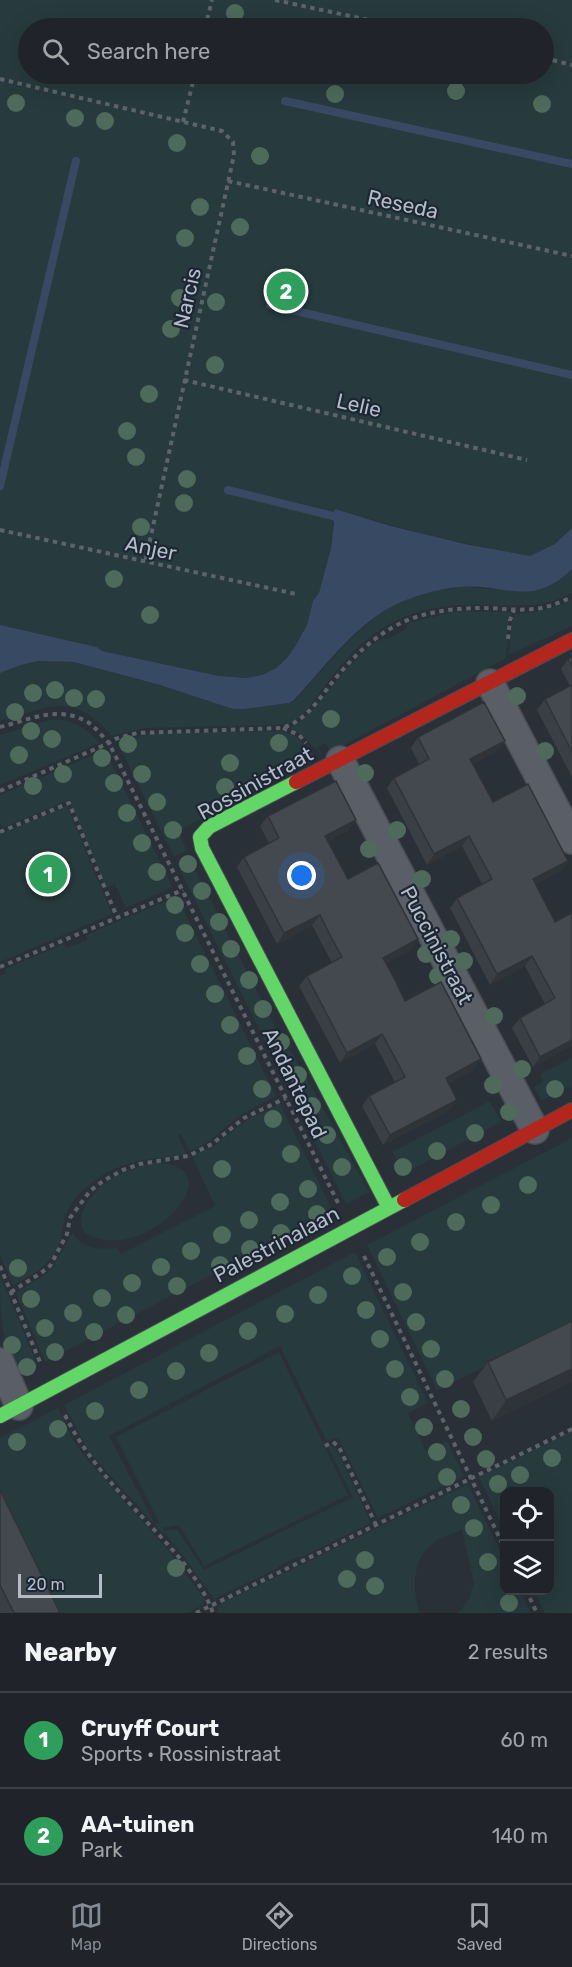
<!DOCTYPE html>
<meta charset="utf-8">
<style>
:root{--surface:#20242a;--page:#282c32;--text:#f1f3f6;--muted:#a2a4a8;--line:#3d4147;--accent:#848b96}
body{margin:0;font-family:Rubik,sans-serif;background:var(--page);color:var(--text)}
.controls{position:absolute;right:18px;bottom:18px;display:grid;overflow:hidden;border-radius:12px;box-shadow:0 6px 24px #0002}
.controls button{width:54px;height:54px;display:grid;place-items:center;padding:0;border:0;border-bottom:2px solid var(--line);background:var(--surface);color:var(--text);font:30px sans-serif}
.scale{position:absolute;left:18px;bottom:15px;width:84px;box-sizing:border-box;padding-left:6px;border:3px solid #b4bcc9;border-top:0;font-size:16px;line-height:21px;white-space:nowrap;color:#b4bcc9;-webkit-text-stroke:4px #1d2633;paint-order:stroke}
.you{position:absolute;left:302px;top:876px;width:21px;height:21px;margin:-15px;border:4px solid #fff;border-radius:50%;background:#1a73e8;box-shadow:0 0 0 9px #1a73e833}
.badge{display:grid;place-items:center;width:39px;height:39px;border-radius:50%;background:var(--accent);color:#fff;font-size:20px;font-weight:700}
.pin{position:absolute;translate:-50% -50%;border:3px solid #fff;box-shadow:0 2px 6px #0006}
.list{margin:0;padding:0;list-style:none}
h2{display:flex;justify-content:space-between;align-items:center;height:78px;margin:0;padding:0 24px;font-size:26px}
h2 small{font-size:20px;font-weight:400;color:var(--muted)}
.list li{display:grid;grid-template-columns:39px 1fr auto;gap:18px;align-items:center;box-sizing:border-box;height:96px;padding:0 24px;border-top:2px solid var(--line)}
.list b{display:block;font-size:22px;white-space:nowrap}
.list p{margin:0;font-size:20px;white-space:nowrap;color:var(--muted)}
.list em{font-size:20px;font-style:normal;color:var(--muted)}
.icon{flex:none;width:33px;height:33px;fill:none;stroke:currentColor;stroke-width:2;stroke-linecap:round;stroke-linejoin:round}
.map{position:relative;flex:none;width:572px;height:1613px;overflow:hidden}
.search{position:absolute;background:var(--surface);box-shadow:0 6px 24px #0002;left:18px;right:18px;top:18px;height:66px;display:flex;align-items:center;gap:15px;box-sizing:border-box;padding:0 21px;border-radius:33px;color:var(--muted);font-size:22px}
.sheet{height:270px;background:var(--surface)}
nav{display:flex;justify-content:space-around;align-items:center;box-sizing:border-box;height:84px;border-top:2px solid var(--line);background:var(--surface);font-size:16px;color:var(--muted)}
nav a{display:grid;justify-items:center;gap:3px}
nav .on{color:var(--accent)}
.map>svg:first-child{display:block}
.green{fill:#273a3e;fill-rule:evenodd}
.water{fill:#384963}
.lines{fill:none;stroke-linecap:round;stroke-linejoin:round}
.stream{stroke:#384963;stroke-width:8}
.street-casing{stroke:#484c53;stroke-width:30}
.fast-casing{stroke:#484c53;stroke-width:16}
.jam-casing{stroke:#484c53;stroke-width:16}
.path{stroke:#5d636a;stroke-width:4;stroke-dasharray:4.5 4.5;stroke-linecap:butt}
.street{stroke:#5a5e66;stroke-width:27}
.fast{stroke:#63d668;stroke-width:14}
.jam{stroke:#b3261e;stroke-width:14}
.tree{fill:#4e6a5a}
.wall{fill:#3a3f45}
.shaded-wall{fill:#303338}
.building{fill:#444950;stroke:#303338;stroke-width:1.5}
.labels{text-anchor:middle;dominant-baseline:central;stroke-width:4.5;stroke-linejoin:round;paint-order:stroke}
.street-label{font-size:21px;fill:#b4bcc9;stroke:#1d2633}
</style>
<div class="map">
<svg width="572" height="1613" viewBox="0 0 572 1613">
<rect width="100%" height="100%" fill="#2a3038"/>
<path class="green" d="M0 0H572V528C562 539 544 554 530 556 517 557 501 551 488 548 436 538 386 524 335 509L331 548 319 594 313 601 307 625 296 645 287 658 276 668 262 675 247 678 219 676 102 651 97 647 0 625ZM28 28H544V74H28Z
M572 569V593C543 609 515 606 483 605 454 604 423 608 397 620 365 635 341 664 320 692 313 701 306 713 296 720 290 724 282 725 274 725L145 728 112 736C72 690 50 708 0 721V673L21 665 38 661 74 662 160 685 233 709H244L289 703 295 700C322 671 346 639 378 615 400 599 434 588 461 587 470 586 479 589 488 589 514 587 540 580 565 575Z
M572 600V626L509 655 511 625 515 614C535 613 553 609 572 600Z
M457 611 512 612 508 625 506 658 331 752 325 743 318 747 323 756 302 735 290 728C308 719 317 704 330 689 345 670 362 650 383 638L388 639 406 629 408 623Z
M53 719C72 719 88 729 100 743L0 785V735Z
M281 731C298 734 306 746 317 759L178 831 187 851 174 857 117 742 152 733Z
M105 750 172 886 169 889 126 908 115 884 106 888 69 800 2 828 0 822V795Z
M67 806 112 914 0 962V834Z
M189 858 284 1044 270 1051 177 864Z
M173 898 178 899 276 1096C265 1102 253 1107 243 1114 224 1126 211 1144 190 1152L180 1133 178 1135 186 1154C174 1159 162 1157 150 1159 127 1162 104 1171 87 1187 77 1195 67 1207 64 1221 62 1228 62 1236 60 1243 52 1263 32 1277 13 1285L0 1255V976L6 973 5 969 64 944 67 948 87 940 86 935Z
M290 1049 369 1192 346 1204 273 1057Z
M572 1058V1085L542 1101 534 1087 543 1082 540 1074Z
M490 1101 501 1122 399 1176 392 1164 397 1161 392 1152Z
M280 1104 333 1211 45 1362 16 1293 44 1275 52 1268 73 1232C80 1250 101 1249 117 1248L121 1254 215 1206 192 1156 215 1145 247 1120Z
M572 1138V1325L437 1390 367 1245Z
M154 1163C241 1163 145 1269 85 1233 79 1225 80 1216 85 1207 98 1181 127 1169 154 1163Z
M355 1252 428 1403 408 1413 426 1451 447 1441 464 1476 378 1518 339 1439 334 1438 327 1442 280 1346 109 1436 155 1524 159 1523 116 1437 279 1352 348 1495 204 1566 179 1525 163 1528 164 1531 177 1529 204 1570 353 1497 328 1447 332 1445 336 1448 371 1523 300 1558 299 1556 278 1566V1568L214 1599 184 1557 165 1533 163 1534 89 1452 64 1405Z
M0 1276 38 1366 27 1372C0 1359 0 1308 0 1276Z
M58 1408 72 1438 85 1457 169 1551 205 1600 203 1605 187 1613H44L0 1524V1438Z
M572 1431V1613H545L534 1591 550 1590V1492H504V1529L479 1477Z
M468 1484 504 1559V1590L520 1591 531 1613H458L469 1599 474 1583 462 1530C451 1534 439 1537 431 1545 412 1560 412 1592 420 1613H218V1607L222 1603Z"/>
<path class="water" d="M335 509 391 526 465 544 530 556 555 544 572 528V569C531 609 505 583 460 587 442 588 423 594 406 600 359 618 328 664 294 700L289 703 244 709H233L160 685 74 662 38 661 21 665 0 673V625L97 647 102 651 219 676 247 678 262 675 276 668 287 658 296 645 307 625 313 601 319 593 331 548 334 523 332 518Z"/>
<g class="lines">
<path class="stream" d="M285 101 572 164
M270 305 572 375
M0 486 76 161
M228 490 341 518"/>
<g class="street-casing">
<path id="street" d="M490 683 572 840
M340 760 535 1130
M0 1362 19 1406"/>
</g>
<g class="fast-casing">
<path id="fast" d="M296 782 209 827 200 837 202 848 389 1208
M0 1416 404 1200"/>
</g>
<g class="jam-casing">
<path id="jam" d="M296 782 572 640
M404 1200 572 1110"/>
</g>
<path class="path" d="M275 0 406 28
M205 28 212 0
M544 58 572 65
M0 79 222 131 233 142 234 155 145 563
M183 122 195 74
M228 181 572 256
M184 380 527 460
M0 530 296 594
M508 639 510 620 514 610
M0 727C29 720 60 704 89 723 96 728 103 737 109 743L338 1203
M283 728 299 735 306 743
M0 791 109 743 115 739 137 733 282 728C308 720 319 698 335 679 353 657 372 638 397 625 422 612 454 608 482 608 499 608 516 611 533 609 547 608 559 603 572 597
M0 832 69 803 117 917
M0 967 183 890
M364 1256 504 1547
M0 1266 40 1362
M11 1292 41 1273 50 1266 67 1234 70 1218 90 1191 103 1181 123 1170 140 1164 188 1156 212 1144 244 1118 286 1098
M65 1415C85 1456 115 1488 146 1521 172 1549 199 1576 213 1613
M325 1446 333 1442 339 1447 376 1525
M526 1590 537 1613
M196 1613 572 1429"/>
<use href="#street" class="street"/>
<use href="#fast" class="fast"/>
<use href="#jam" class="jam"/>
</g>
<g class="tree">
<circle cx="235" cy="13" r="9"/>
<circle cx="456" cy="91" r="9"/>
<circle cx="335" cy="94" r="9"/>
<circle cx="16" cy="103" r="9"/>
<circle cx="542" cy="104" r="9"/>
<circle cx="75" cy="118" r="9"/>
<circle cx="105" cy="121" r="9"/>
<circle cx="177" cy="143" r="9"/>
<circle cx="260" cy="156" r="9"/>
<circle cx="200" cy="207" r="9"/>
<circle cx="240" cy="227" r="9"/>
<circle cx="185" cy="238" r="9"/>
<circle cx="180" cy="298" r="9"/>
<circle cx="216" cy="302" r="9"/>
<circle cx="171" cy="329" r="9"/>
<circle cx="215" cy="365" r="9"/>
<circle cx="149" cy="394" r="9"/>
<circle cx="127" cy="431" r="9"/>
<circle cx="136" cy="457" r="9"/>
<circle cx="187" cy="479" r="9"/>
<circle cx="184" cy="503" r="9"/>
<circle cx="141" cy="527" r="9"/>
<circle cx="114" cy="579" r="9"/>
<circle cx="150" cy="615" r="9"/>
<circle cx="55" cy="690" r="9"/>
<circle cx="33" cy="693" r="9"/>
<circle cx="517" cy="696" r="9"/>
<circle cx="74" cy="698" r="9"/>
<circle cx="96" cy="699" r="9"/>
<circle cx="15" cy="712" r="9"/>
<circle cx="331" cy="719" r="9"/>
<circle cx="31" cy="731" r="9"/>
<circle cx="52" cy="739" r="9"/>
<circle cx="279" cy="743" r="9"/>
<circle cx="128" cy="744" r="9"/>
<circle cx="545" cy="751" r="9"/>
<circle cx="19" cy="755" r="9"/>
<circle cx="102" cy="758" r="9"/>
<circle cx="230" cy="763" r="9"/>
<circle cx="365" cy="773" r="9"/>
<circle cx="63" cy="774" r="9"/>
<circle cx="142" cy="774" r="9"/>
<circle cx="114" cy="783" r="9"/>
<circle cx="33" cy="786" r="9"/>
<circle cx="225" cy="787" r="9"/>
<circle cx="157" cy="802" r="9"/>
<circle cx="127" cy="813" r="9"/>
<circle cx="173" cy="830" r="9"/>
<circle cx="397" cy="830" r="9"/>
<circle cx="142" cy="843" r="9"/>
<circle cx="369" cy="849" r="9"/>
<circle cx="188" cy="864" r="9"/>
<circle cx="157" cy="872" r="9"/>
<circle cx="422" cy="879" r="9"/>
<circle cx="202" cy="891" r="9"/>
<circle cx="175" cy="905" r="9"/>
<circle cx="219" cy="922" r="9"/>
<circle cx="185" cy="933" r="9"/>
<circle cx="451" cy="939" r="9"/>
<circle cx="231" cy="949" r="9"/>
<circle cx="426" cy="954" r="9"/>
<circle cx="464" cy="961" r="9"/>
<circle cx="200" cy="964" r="9"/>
<circle cx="438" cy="976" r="9"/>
<circle cx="249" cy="980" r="9"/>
<circle cx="215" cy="994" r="9"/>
<circle cx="263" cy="1009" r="9"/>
<circle cx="494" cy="1016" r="9"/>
<circle cx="230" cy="1025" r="9"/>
<circle cx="281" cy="1042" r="9"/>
<circle cx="247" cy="1056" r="9"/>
<circle cx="522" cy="1069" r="9"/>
<circle cx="298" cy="1075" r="9"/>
<circle cx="493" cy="1085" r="9"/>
<circle cx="262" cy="1089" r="9"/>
<circle cx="555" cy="1089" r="9"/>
<circle cx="312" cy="1106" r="9"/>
<circle cx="509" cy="1112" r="9"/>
<circle cx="273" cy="1119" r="9"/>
<circle cx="475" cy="1133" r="9"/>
<circle cx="327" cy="1135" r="9"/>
<circle cx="437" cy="1151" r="9"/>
<circle cx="291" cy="1154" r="9"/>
<circle cx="342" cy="1167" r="9"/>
<circle cx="403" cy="1167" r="9"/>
<circle cx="222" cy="1169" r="9"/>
<circle cx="528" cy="1185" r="9"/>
<circle cx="308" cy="1189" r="9"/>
<circle cx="280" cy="1202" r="9"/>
<circle cx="491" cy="1205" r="9"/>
<circle cx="317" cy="1214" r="9"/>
<circle cx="249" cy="1220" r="9"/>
<circle cx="456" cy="1222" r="9"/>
<circle cx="281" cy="1233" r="9"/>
<circle cx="222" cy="1235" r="9"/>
<circle cx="420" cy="1242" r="9"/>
<circle cx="250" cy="1249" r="9"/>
<circle cx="191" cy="1251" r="9"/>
<circle cx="387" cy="1257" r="9"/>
<circle cx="220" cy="1265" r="9"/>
<circle cx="161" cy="1267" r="9"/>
<circle cx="18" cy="1268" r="9"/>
<circle cx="352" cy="1276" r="9"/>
<circle cx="132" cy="1283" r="9"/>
<circle cx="177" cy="1286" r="9"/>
<circle cx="403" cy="1292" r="9"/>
<circle cx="318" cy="1295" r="9"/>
<circle cx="102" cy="1298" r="9"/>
<circle cx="31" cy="1299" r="9"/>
<circle cx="366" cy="1310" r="9"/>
<circle cx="73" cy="1313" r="9"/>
<circle cx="285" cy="1314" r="9"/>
<circle cx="126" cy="1315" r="9"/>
<circle cx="416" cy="1322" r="9"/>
<circle cx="45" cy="1328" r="9"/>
<circle cx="248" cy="1331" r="9"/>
<circle cx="94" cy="1332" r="9"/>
<circle cx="380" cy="1339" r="9"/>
<circle cx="12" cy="1345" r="9"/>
<circle cx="431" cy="1349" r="9"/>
<circle cx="55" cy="1352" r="9"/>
<circle cx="209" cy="1353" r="9"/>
<circle cx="27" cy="1367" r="9"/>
<circle cx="395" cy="1369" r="9"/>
<circle cx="176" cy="1371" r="9"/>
<circle cx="445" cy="1379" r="9"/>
<circle cx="139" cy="1390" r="9"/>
<circle cx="410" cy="1397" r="9"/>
<circle cx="461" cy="1409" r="9"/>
<circle cx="95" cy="1411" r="9"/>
<circle cx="424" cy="1427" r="9"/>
<circle cx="58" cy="1429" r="9"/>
<circle cx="473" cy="1437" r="9"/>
<circle cx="17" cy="1442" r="9"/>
<circle cx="437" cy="1452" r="9"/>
<circle cx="552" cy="1458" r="9"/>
<circle cx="486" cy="1459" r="9"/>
<circle cx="520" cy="1475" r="9"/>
<circle cx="447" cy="1477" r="9"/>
<circle cx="498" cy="1484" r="9"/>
<circle cx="461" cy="1505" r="9"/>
<circle cx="474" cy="1528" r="9"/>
<circle cx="365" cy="1560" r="9"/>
<circle cx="488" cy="1562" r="9"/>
<circle cx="176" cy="1568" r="9"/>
<circle cx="347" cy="1579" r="9"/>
<circle cx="375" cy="1586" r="9"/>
<circle cx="509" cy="1603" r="9"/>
</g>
<path class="wall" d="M572 657V777L537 710 545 699 570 686 561 669 568 659Z
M418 737 505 741 497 751 473 764 493 802 568 861 561 871 535 884 572 1046 533 1067 512 1028 520 1018 545 1004 525 966 490 985 450 908 457 898 482 884 462 846 427 865 387 788 394 778 419 764 411 748Z
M268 816 349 830 328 841 348 879 411 950 386 963 405 1001 474 1070 448 1083 450 1110 383 1145 362 1106 369 1096 395 1082 375 1044 340 1063 299 986 307 976 332 963 312 925 277 944 237 867 244 857 269 843 260 826Z
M572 1321 492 1421 473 1382 488 1362Z
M0 1490 60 1613H0Z"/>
<path class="shaded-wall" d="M505 741 497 751 463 770 470 759Z
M356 820 349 830 318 846 325 836Z
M469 836 462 846 427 865 434 854Z
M568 861 561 871 526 890 533 879Z
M320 915 312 925 277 944 284 933Z
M418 939 411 950 376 968 383 958Z
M532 956 525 966 490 985 497 974Z
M382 1034 375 1044 340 1063 347 1053Z
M572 1040V1046L533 1067 540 1057Z
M481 1059 474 1070 438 1088 446 1078Z
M457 1100 450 1110 383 1145 390 1135Z
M572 1369V1382L492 1421 506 1400Z"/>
<path class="building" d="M572 657V666L568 659Z
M572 685V752L545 699Z
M484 702 505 741 470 759 493 802 528 784 568 861 533 879 555 922 572 913V1040L540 1057 520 1018 555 998 532 956 497 974 457 898 492 879 469 836 434 854 394 778 429 759 418 737Z
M336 781 356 820 325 836 348 879 378 863 418 939 383 958 395 980 405 1001 441 982 481 1059 446 1078 457 1100 390 1135 369 1096 405 1077 394 1056 382 1034 347 1053 307 976 342 957 331 937 320 915 284 933 244 857 279 838 268 816Z
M572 1321V1369L506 1400 488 1362Z
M0 1490 60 1613H14L0 1585Z"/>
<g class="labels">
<g class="street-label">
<text transform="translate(403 204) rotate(12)">Reseda</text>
<text transform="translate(187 298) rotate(-77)">Narcis</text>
<text transform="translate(359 405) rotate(13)">Lelie</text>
<text transform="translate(151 548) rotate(12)">Anjer</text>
<text transform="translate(255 783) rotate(-29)">Rossinistraat</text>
<text transform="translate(437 945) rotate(62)">Puccinistraat</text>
<text transform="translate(295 1083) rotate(64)">Andantepad</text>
<text transform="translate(276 1244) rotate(-28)">Palestrinalaan</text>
</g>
</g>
</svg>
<div class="controls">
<button><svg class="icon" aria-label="locate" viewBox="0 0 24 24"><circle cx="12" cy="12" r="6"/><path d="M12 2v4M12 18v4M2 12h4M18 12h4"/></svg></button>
<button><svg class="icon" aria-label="layers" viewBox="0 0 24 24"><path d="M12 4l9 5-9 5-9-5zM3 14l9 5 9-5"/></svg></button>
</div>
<div class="scale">20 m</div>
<div class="you"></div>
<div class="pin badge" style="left:48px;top:874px;background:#2e9e5b">1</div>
<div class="pin badge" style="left:286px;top:291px;background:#2e9e5b">2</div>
<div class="search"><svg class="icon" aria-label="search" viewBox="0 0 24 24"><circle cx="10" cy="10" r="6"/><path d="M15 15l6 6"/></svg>Search here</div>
</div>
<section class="sheet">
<h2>Nearby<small>2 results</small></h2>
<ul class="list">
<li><span class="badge" style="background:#2e9e5b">1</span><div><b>Cruyff Court</b><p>Sports · Rossinistraat</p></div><em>60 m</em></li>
<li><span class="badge" style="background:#2e9e5b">2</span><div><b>AA-tuinen</b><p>Park</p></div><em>140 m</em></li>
</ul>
</section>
<nav>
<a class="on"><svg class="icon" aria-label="map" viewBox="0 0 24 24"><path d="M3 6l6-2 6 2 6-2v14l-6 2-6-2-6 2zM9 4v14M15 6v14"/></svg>Map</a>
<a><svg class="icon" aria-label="directions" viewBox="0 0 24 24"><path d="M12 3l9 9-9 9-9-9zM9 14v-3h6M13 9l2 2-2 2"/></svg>Directions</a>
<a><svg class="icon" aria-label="saved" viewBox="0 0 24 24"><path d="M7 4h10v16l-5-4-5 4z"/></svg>Saved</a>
</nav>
